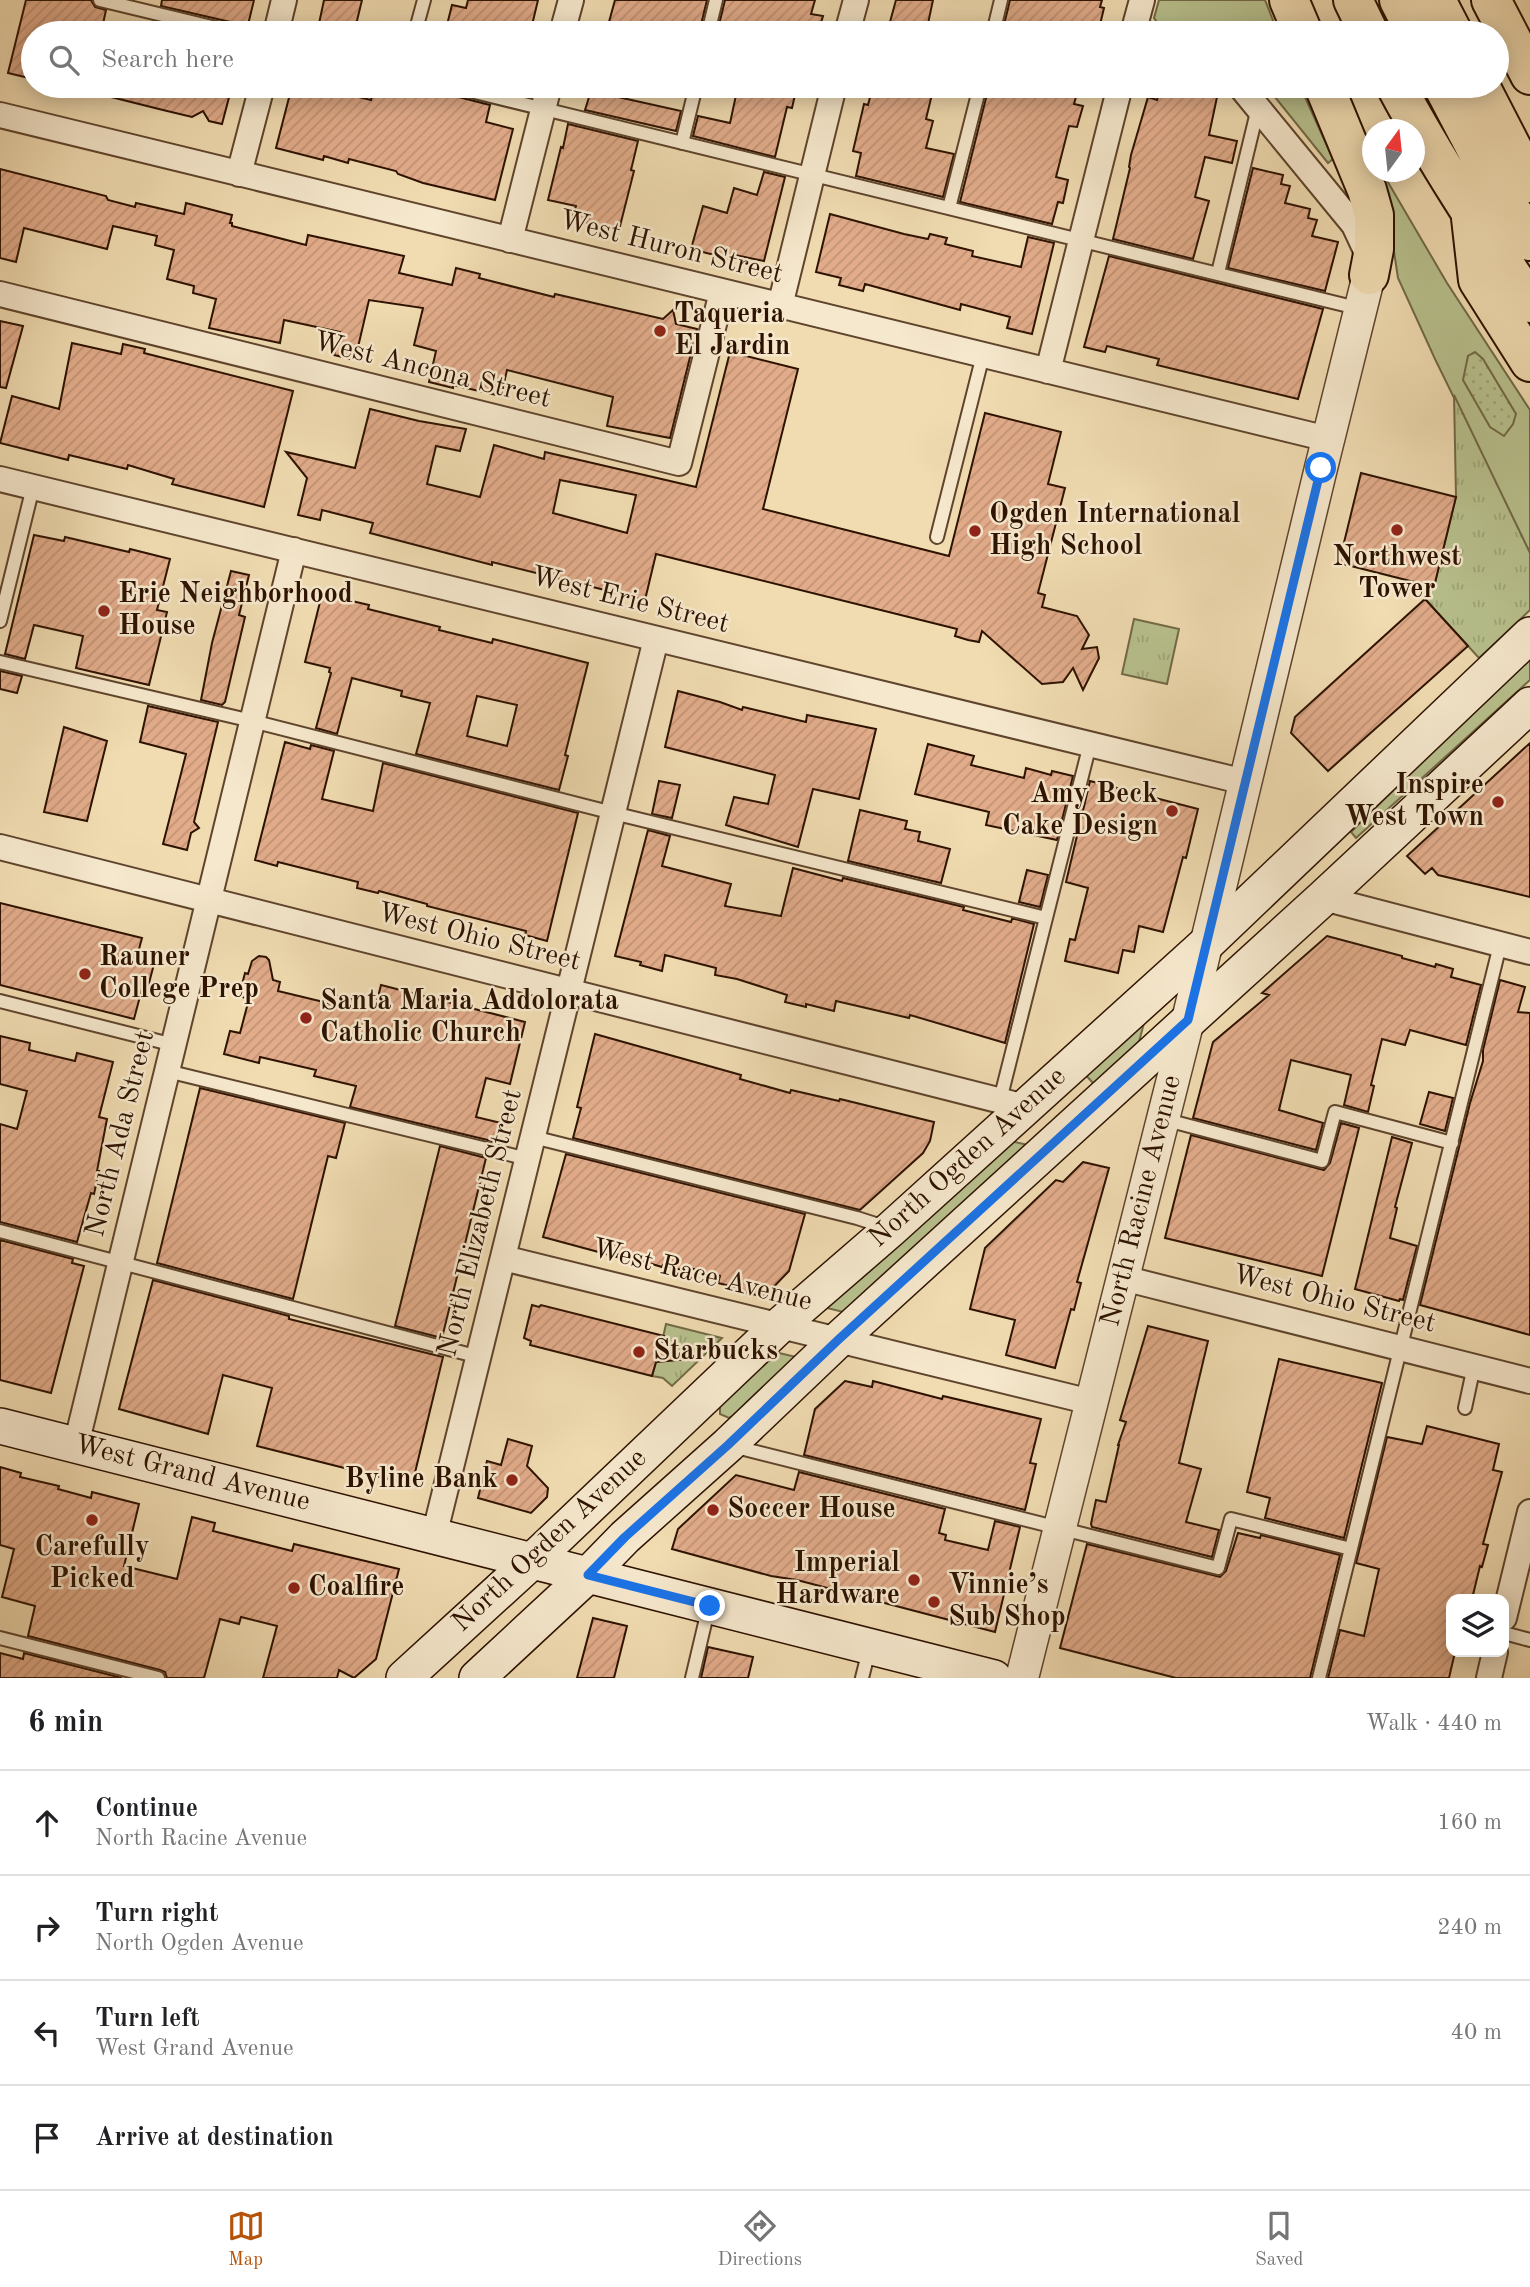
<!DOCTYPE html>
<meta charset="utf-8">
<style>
:root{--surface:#fff;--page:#f2f2f2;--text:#202124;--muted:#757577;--line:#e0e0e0;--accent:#b45309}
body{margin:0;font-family:"Old Standard TT",serif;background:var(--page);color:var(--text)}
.controls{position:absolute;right:21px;bottom:21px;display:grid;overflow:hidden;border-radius:14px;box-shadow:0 4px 18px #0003}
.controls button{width:63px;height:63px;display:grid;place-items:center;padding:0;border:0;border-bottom:2px solid var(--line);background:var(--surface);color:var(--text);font:35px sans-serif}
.compass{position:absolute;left:1362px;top:119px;width:63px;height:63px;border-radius:50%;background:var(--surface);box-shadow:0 4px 18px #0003;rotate:15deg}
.stop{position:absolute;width:21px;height:21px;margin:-16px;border:5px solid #1a73e8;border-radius:50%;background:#fff}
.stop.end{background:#1a73e8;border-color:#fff;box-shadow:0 2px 7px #0008}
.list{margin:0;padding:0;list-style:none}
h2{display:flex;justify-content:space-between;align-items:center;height:91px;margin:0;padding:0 28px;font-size:30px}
h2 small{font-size:23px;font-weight:400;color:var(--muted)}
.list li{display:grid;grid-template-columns:46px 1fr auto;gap:21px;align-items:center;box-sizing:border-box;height:105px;padding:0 28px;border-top:2px solid var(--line)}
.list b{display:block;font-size:26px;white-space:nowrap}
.list p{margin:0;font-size:23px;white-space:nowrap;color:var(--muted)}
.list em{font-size:23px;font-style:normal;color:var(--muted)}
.icon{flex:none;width:38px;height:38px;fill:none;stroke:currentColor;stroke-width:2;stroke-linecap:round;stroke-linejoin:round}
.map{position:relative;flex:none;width:1530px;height:1678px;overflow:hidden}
.search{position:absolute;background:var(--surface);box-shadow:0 4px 18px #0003;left:21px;right:21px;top:21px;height:77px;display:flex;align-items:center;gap:18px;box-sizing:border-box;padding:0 24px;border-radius:38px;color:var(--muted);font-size:26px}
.sheet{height:511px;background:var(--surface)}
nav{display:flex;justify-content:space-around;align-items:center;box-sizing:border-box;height:98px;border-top:2px solid var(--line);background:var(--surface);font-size:19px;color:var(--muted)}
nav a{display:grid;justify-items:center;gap:4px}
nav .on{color:var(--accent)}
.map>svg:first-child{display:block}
.grass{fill:#b8c18e;stroke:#726a47;stroke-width:2}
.park{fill:url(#park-tufts);stroke:#726a47;stroke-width:2}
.garden{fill:url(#garden-dots);stroke:#726a47;stroke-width:2}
.building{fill:url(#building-hatch);stroke:#2d1200;stroke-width:2;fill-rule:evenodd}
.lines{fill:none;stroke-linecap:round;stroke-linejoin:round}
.service-casing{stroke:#5e442c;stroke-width:16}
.minor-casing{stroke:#5e442c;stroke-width:28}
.tertiary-casing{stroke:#5e442c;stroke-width:35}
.secondary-casing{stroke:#2d1200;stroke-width:38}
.motorway-casing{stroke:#2d1200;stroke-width:42}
.service{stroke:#f6e8cd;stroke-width:12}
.minor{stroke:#f6e8cd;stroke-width:24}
.tertiary{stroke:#f6e8cd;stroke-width:32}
.secondary{stroke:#f6e8cd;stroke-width:35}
.motorway{stroke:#f1dcb2;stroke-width:38}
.route{stroke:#1a73e8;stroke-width:9}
.poi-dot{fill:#8f2418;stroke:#f6e8cd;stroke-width:2.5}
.labels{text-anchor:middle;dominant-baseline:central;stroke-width:5;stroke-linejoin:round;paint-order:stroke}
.street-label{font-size:28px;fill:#2d1200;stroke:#f6e8cd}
.poi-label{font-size:28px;font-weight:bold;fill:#2d1200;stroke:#f6e8cd;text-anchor:start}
</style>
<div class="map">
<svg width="1530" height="1678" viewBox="0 0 1530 1678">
<defs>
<pattern id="park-tufts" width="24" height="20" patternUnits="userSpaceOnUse" patternTransform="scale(1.75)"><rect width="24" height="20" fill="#b8c18e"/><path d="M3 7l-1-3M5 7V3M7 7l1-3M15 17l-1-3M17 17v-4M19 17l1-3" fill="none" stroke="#9ea579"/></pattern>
<pattern id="garden-dots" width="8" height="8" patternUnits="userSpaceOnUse" patternTransform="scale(1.75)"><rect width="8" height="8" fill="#b8c18e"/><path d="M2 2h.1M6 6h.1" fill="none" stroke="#9ea579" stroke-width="1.8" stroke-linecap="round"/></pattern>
<pattern id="building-hatch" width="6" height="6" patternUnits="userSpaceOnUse" patternTransform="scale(1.75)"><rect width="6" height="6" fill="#e2ac8b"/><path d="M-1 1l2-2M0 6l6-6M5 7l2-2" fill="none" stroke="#c29376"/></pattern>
</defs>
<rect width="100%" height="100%" fill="#f1dcb2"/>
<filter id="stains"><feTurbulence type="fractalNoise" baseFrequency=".00286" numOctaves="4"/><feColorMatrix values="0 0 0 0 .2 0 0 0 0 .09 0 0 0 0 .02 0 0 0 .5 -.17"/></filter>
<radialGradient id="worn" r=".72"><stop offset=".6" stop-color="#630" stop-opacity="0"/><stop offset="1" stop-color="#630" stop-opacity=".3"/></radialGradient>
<path class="grass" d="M1159 0H1265L1278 33H1188L1160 26 1154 18Z
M1266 86H1300L1333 159 1328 163Z
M1372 172H1382L1447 283 1530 410V553L1435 359 1398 278 1390 225Z
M1530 655V680L1356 838 1351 832Z
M1148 1008 1139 1042 1094 1084 1079 1068Z
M1002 1139 1028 1145 847 1313 823 1307Z
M775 1352 796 1357 733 1416 729 1418 720 1414V1403Z"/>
<path class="park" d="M1454 395 1530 553V610L1479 658 1425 599 1429 586H1434L1456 497Z
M1134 619 1179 629 1167 684 1122 674Z
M666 1324 722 1338 672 1386 663 1378 652 1376 656 1362 667 1356 666 1350 661 1346Z"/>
<path class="garden" d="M1475 352 1483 359 1516 414 1513 424 1504 436 1490 427 1463 380 1468 356Z"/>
<path class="building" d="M26 0H91L95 7 106 10 101 33 68 26 67 33H33V79L8 73Z
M162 0H254L247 29 239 24 161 6Z
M324 0H362L354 33H317Z
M468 0H538L533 21 542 33H445L452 5 466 8Z
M615 0H707L699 33H683L643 22 640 33H606Z
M725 0H815L811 14 823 16 818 33H717Z
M896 0H933L926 33H887Z
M1010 0H1102L1100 7 1104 8 1098 33H1002Z
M96 86H232L222 124 209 121 203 111 192 117 163 110 95 93Z
M292 86H313L371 100 374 86H441L444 92 447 94 490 105 486 122 513 129 495 200 423 183 398 174 396 171 349 159 348 163 324 156 323 160 276 148Z
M738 86H797L792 108 787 107 775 157 693 136 698 116 730 123Z
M873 86H934L926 119 933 121 926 148 954 154 943 197 856 176 861 153 853 151 864 104 868 105Z
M989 86H1079L1074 104 1083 106 1077 127 1069 126 1056 177 1068 180 1063 203 1058 202 1052 224 960 202Z
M1161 86H1213L1217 97 1209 135 1237 141 1232 163 1205 157 1195 197 1209 201 1193 259 1113 239 1130 168 1129 167 1131 155 1148 97 1157 100Z
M591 91 681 111 676 131 585 110Z
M568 124 638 141 631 170 634 171 619 230 572 219 576 206 548 200 561 147 563 148Z
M1253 168 1283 175 1281 184 1290 186 1285 203 1310 209 1308 218 1317 220 1312 236 1338 242 1325 291 1228 268Z
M0 169 106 196 108 200 135 207 136 203 184 214 186 203 232 215 230 223H232V226L306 245 308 235 404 256 399 273 452 285 456 268 480 274 479 278 554 297 555 294 663 319 673 310 676 324 697 329 670 438 607 426 613 397 507 370 501 396 453 385V388L429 382 436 351 414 345 423 308 369 300 355 360 334 355 340 332 284 320 280 343 209 328 216 299 193 293 194 286 167 279 174 250 155 245 157 236 113 226 107 249 24 228 16 262 0 258Z
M764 172 785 177 764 261 735 255 734 260 691 249 703 206 727 213 734 188 757 195Z
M830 214 904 234 928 239 930 234 947 238 945 244 973 251 972 256 1021 267 1028 237 1054 243 1032 334 1007 328 1010 317 961 304 960 310 865 284 863 291 839 285 841 278 816 272Z
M1109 256 1323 309 1298 399 1157 365 1159 359 1107 346 1105 352 1084 347Z
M0 321 23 326 6 388 0 387Z
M72 343 121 354 123 344 145 349 144 353 293 391 264 507 172 484 174 479 128 465 127 469 69 455 68 460 0 443 12 396 59 409Z
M730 352 798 369 763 509 949 556 985 413 1061 432 1048 484 1065 488 1038 593 1045 595 1042 607 1077 616 1089 635 1082 649 1097 647 1099 658 1083 690 1073 668 1063 682 1042 684 982 631 979 642 968 640 955 636 957 629 656 554 645 600 492 562V565L370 533 373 523 322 510 320 520 298 515 307 478 286 452 355 468 370 409 419 421 466 429 460 451 436 446 427 484 480 497 494 445 544 459 545 452 696 487ZM560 480 636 495 627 533 553 513Z
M1361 473 1456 497 1434 587 1339 563Z
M34 535 64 541 65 537 129 552 130 549 170 559 157 610 167 612 149 685 76 668 83 636 34 625 25 659 5 654Z
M231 571 249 575 239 615 245 617 225 702 222 705 201 700 212 643Z
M322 594 369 605 368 609 440 627 439 630 492 643 493 639 588 663 565 755 568 756 559 790 416 754 430 703 401 696 402 691 352 678 337 734 316 728 331 673 329 672 330 668 305 662ZM477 696 517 705 507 746 467 736Z
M1425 599 1468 646 1328 771 1291 733 1295 717Z
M0 671 22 676 17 693 0 689Z
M678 691 720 702 742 710 743 707 806 722 807 715 876 729 859 799 813 789 798 847 726 825 734 797 768 804 775 775 665 747Z
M148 706 218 722 194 822 199 828 191 833 187 850 163 844 186 754 140 742Z
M64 727 107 741 87 821 44 812Z
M285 742 310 749 311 745 334 751 322 799 373 811 383 763 578 813 547 941 525 935 526 931 427 906V904L379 891 378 893 357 888 358 882 278 862 277 866 255 860Z
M1530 743V897L1438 875 1432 868 1425 874 1407 856Z
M928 744 974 756 971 765 1024 778 1026 768 1051 775 1052 771 1073 776 1057 840 986 825 989 812 915 794Z
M659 781 680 785 672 818 652 814Z
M1090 781 1198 809 1186 858 1183 857 1163 932 1139 926 1134 952 1123 950 1118 973 1065 961 1070 939 1075 940 1088 888 1066 882Z
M860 810 907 821 905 829 920 832 918 841 950 849 941 883 848 861Z
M648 830 670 836 662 866 731 884 725 906 781 916 793 868 842 881 843 878 964 907 963 910 1011 922 1012 919H1015L1034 924 1005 1043 910 1015 909 1018 836 1001 834 1011 806 1004V1007L785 1002 787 995 737 979 715 975 716 968 665 955 662 971 640 965 641 962 615 956Z
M1027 870 1048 875 1040 907 1019 902Z
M0 903 142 938 136 960 154 964 148 987 143 985 134 1019 0 985Z
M1327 936 1402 956V958L1435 967 1436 964 1453 969 1451 977 1481 985 1466 1045 1410 1030 1405 1045 1382 1039 1371 1085 1374 1086 1368 1112 1344 1105 1351 1075 1291 1060 1279 1110 1323 1123 1316 1150 1193 1118 1213 1042 1269 995 1262 993Z
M259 956 266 957 269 960 273 980 280 982 278 991 332 1004 334 995 376 1005 381 985 525 1022 510 1084 486 1078 481 1098 476 1117 501 1123 496 1142 350 1107 356 1086 314 1076 316 1070 260 1057 259 1063 224 1054 230 1031 240 1033 249 999 239 996 245 973 248 974 252 961Z
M1500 980 1525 987 1518 1012 1530 1013V1335L1420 1305 1470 1103 1483 1061V1050Z
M595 1034 741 1075 740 1079 790 1093 791 1090 839 1101 840 1099 934 1122 930 1141 923 1153 860 1210 573 1138 581 1108 577 1107Z
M0 1036 30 1043 29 1050 75 1061 77 1053 113 1062 99 1117 107 1119 97 1171H99L94 1194 91 1193 77 1242 0 1222V1124L17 1129 27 1091 0 1084Z
M200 1088 345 1123 336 1158 328 1156 293 1299 157 1263Z
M1429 1092 1453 1098 1445 1131 1420 1124Z
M1341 1123 1359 1128 1322 1276 1165 1238 1191 1135 1324 1170 1330 1163Z
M1392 1137 1412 1143 1395 1207 1397 1208 1390 1238 1417 1246 1403 1300 1400 1299 1399 1301 1355 1289Z
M440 1146 486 1158 442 1338 395 1326Z
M566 1154 805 1214 789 1271 764 1297 741 1291 742 1289 718 1283 720 1276 686 1267 685 1271 663 1265 662 1267 618 1254 617 1257 543 1237Z
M1083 1162 1109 1168 1077 1282 1081 1283 1074 1310 1071 1309 1055 1368 1006 1355 1015 1320 970 1309 985 1248 1056 1180 1063 1182Z
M0 1240 73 1259 72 1263 84 1266 51 1393 0 1380Z
M153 1280 289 1316V1319L443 1357 412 1485 257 1446 272 1388 223 1375 208 1434 119 1409Z
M532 1305 539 1307 541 1305 664 1336 661 1346 679 1360 656 1362 652 1376 530 1345 531 1341 524 1338Z
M1148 1326 1208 1341 1179 1463 1201 1469 1186 1522 1219 1530 1212 1557 1092 1527 1091 1524 1096 1500 1106 1502 1119 1445H1118L1126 1422 1120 1420Z
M1279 1359 1382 1383 1344 1538 1265 1518 1270 1498 1247 1492Z
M845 1381 872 1387 873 1381 942 1399 943 1396 1041 1419 1030 1463 1036 1464 1025 1510 804 1455 815 1409Z
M1427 1426 1499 1444 1493 1470 1502 1472 1483 1544 1488 1545 1482 1567 1480 1566 1472 1599H1451V1652H1455L1449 1678H1328L1340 1630 1364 1636 1379 1569 1356 1563 1387 1437 1422 1444Z
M508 1439 532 1446 527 1466 548 1488 547 1497 531 1513 478 1498 487 1461 501 1465Z
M0 1467 21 1473 20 1477 59 1486 58 1489 91 1498 92 1492 139 1504 124 1566 177 1579 192 1517 215 1523 213 1531 292 1551 294 1544 399 1569 376 1659 354 1678 339 1670 337 1678H263L277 1626 241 1617 239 1624 220 1619 204 1678H167L165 1672 160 1670 28 1636 35 1606 2 1597 14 1549 0 1545Z
M799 1472 945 1509 939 1533 946 1535 945 1540 988 1550 995 1521 1020 1527 995 1632 797 1580 771 1576 672 1549 678 1529 736 1475 794 1490Z
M1238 1533 1260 1538 1261 1535 1340 1555 1310 1678H1176L1060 1648 1087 1544 1220 1577 1226 1571Z
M593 1618 627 1626 614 1678H577Z
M708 1647 753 1657 748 1678H701Z
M0 1653 23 1659 24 1653 122 1678H0Z"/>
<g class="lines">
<g class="service-casing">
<path id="service" d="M100 0 237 33
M415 33 424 0
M708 33 716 0
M993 33 1001 0
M450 86 1361 309
M682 143 696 86
M949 208 980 86
M1218 273 1258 108
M937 537 983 355
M0 621 33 487
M0 662 252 721 613 813 1046 918
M0 1001 174 1045
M167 1071 528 1159
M1000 1100 1090 744
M1163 1119 1322 1161 1335 1112 1452 1143
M533 1137 857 1218 885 1227
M0 1231 479 1357
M1465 1408 1474 1366
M732 1446 1218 1568 1231 1519 1351 1549
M1504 1633 1530 1640
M0 1638 158 1678
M692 1678 709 1606
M862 1678 869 1650
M1319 1678 1500 945"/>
</g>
<g class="minor-casing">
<path id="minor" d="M276 33 284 0
M562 33 571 0
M847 33 856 0
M1133 33 1142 0
M1240 86 1354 225 1368 255
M0 115 1328 439
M239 174 262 86
M510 240 549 86
M0 294 679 463 722 292
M780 306 834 86
M1048 371 1120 86
M0 479 1245 782
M0 847 1025 1107
M1323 898 1530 952
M503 1258 1091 1402
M1123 1278 1530 1381
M76 1445 294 550
M434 1536 656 639
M1504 1618 1530 1512
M1489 1678 1495 1652"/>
</g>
<g class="tertiary-casing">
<path id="tertiary" d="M1022 1678 1188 1020 1321 468 1369 275"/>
</g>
<g class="secondary-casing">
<path id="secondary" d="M0 1426 994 1678
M404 1678 532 1561 779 1326 891 1229 1207 943 1530 635
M477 1678 588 1575 625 1537 728 1445 838 1340 1323 898 1530 705"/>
</g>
<g class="motorway-casing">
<path id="motorway" d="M1289 0 1303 33
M1353 0 1369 33
M1399 0 1416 33
M1436 0 1453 33
M1491 0 1530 75
M1324 86 1367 190 1374 215V249L1369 275
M1396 86C1436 161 1483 232 1530 303
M1443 86 1493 181 1530 241
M1480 86 1530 183
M1471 218 1478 280 1530 362"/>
</g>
<use href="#service" class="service"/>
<use href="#minor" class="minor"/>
<use href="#tertiary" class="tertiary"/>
<use href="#secondary" class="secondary"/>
<use href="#motorway" class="motorway"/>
</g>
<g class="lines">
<path class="route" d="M710 1606 588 1575 625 1537 728 1445 838 1340 1188 1020 1321 468"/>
</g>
<g class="poi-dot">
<circle cx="660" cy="331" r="7"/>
<circle cx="1397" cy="530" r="7"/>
<circle cx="975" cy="531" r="7"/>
<circle cx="104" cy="611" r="7"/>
<circle cx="1498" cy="802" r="7"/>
<circle cx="1172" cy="811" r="7"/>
<circle cx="85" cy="974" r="7"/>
<circle cx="306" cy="1018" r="7"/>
<circle cx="639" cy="1352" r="7"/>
<circle cx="512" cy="1480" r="7"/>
<circle cx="713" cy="1510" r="7"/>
<circle cx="92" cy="1520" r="7"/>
<circle cx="914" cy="1580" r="7"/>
<circle cx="294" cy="1588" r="7"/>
<circle cx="934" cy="1602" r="7"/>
</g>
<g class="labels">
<g class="street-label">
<text transform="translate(671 248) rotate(14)">West Huron Street</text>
<text transform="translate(432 371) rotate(14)">West Ancona Street</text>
<text transform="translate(630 601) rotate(14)">West Erie Street</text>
<text transform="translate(479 938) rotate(14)">West Ohio Street</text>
<text transform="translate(121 1134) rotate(-76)">North Ada Street</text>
<text transform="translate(968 1158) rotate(-42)">North Ogden Avenue</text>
<text transform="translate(1142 1201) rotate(-76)">North Racine Avenue</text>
<text transform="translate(481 1223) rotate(-76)">North Elizabeth Street</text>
<text transform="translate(702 1276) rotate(14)">West Race Avenue</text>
<text transform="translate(1334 1300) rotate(14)">West Ohio Street</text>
<text transform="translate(192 1474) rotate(14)">West Grand Avenue</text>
<text transform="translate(550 1541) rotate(-43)">North Ogden Avenue</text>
</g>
<g class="poi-label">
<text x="674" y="315">Taqueria<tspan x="674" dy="32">El Jardin</tspan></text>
<text x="989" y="515">Ogden International<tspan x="989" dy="32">High School</tspan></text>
<text x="1397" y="558" text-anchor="middle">Northwest<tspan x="1397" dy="32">Tower</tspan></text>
<text x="118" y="595">Erie Neighborhood<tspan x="118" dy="32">House</tspan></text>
<text x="1484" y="786" text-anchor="end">Inspire<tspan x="1484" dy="32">West Town</tspan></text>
<text x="1158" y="795" text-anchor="end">Amy Beck<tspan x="1158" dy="32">Cake Design</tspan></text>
<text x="99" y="958">Rauner<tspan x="99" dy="32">College Prep</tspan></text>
<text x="320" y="1002">Santa Maria Addolorata<tspan x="320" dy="32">Catholic Church</tspan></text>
<text x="653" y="1352">Starbucks</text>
<text x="498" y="1480" text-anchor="end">Byline Bank</text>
<text x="727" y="1510">Soccer House</text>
<text x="92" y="1548" text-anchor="middle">Carefully<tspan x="92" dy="32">Picked</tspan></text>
<text x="900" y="1564" text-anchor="end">Imperial<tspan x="900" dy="32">Hardware</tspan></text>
<text x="948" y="1586">Vinnie’s<tspan x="948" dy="32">Sub Shop</tspan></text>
<text x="308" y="1588">Coalfire</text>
</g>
</g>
<rect width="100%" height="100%" filter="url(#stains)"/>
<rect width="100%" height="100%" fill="url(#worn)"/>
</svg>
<div class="controls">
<button><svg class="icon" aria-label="layers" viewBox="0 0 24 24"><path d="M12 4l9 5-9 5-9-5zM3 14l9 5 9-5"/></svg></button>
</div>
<svg class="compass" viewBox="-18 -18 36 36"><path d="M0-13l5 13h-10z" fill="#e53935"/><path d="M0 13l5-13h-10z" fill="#757577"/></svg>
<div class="stop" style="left:1321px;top:468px"></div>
<div class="stop end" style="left:710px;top:1606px"></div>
<div class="search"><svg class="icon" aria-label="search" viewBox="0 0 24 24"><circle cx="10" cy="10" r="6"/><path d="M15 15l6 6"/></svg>Search here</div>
</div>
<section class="sheet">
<h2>6 min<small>Walk · 440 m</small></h2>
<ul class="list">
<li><svg class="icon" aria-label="ahead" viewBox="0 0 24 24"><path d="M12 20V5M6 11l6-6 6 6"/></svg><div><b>Continue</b><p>North Racine Avenue</p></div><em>160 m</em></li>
<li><svg class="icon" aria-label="right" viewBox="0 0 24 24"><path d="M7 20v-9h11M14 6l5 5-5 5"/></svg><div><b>Turn right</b><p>North Ogden Avenue</p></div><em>240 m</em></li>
<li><svg class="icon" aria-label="left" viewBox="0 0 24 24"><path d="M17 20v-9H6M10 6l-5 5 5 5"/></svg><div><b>Turn left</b><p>West Grand Avenue</p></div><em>40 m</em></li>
<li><svg class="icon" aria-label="arrive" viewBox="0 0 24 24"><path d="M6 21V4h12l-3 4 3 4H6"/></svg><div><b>Arrive at destination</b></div></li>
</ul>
</section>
<nav>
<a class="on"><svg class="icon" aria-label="map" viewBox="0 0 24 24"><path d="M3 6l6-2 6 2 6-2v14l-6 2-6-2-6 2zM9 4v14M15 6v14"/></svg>Map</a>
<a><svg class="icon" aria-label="directions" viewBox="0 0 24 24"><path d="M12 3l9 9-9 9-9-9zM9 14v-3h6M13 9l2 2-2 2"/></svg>Directions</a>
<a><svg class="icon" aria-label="saved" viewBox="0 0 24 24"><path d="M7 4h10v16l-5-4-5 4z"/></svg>Saved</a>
</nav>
